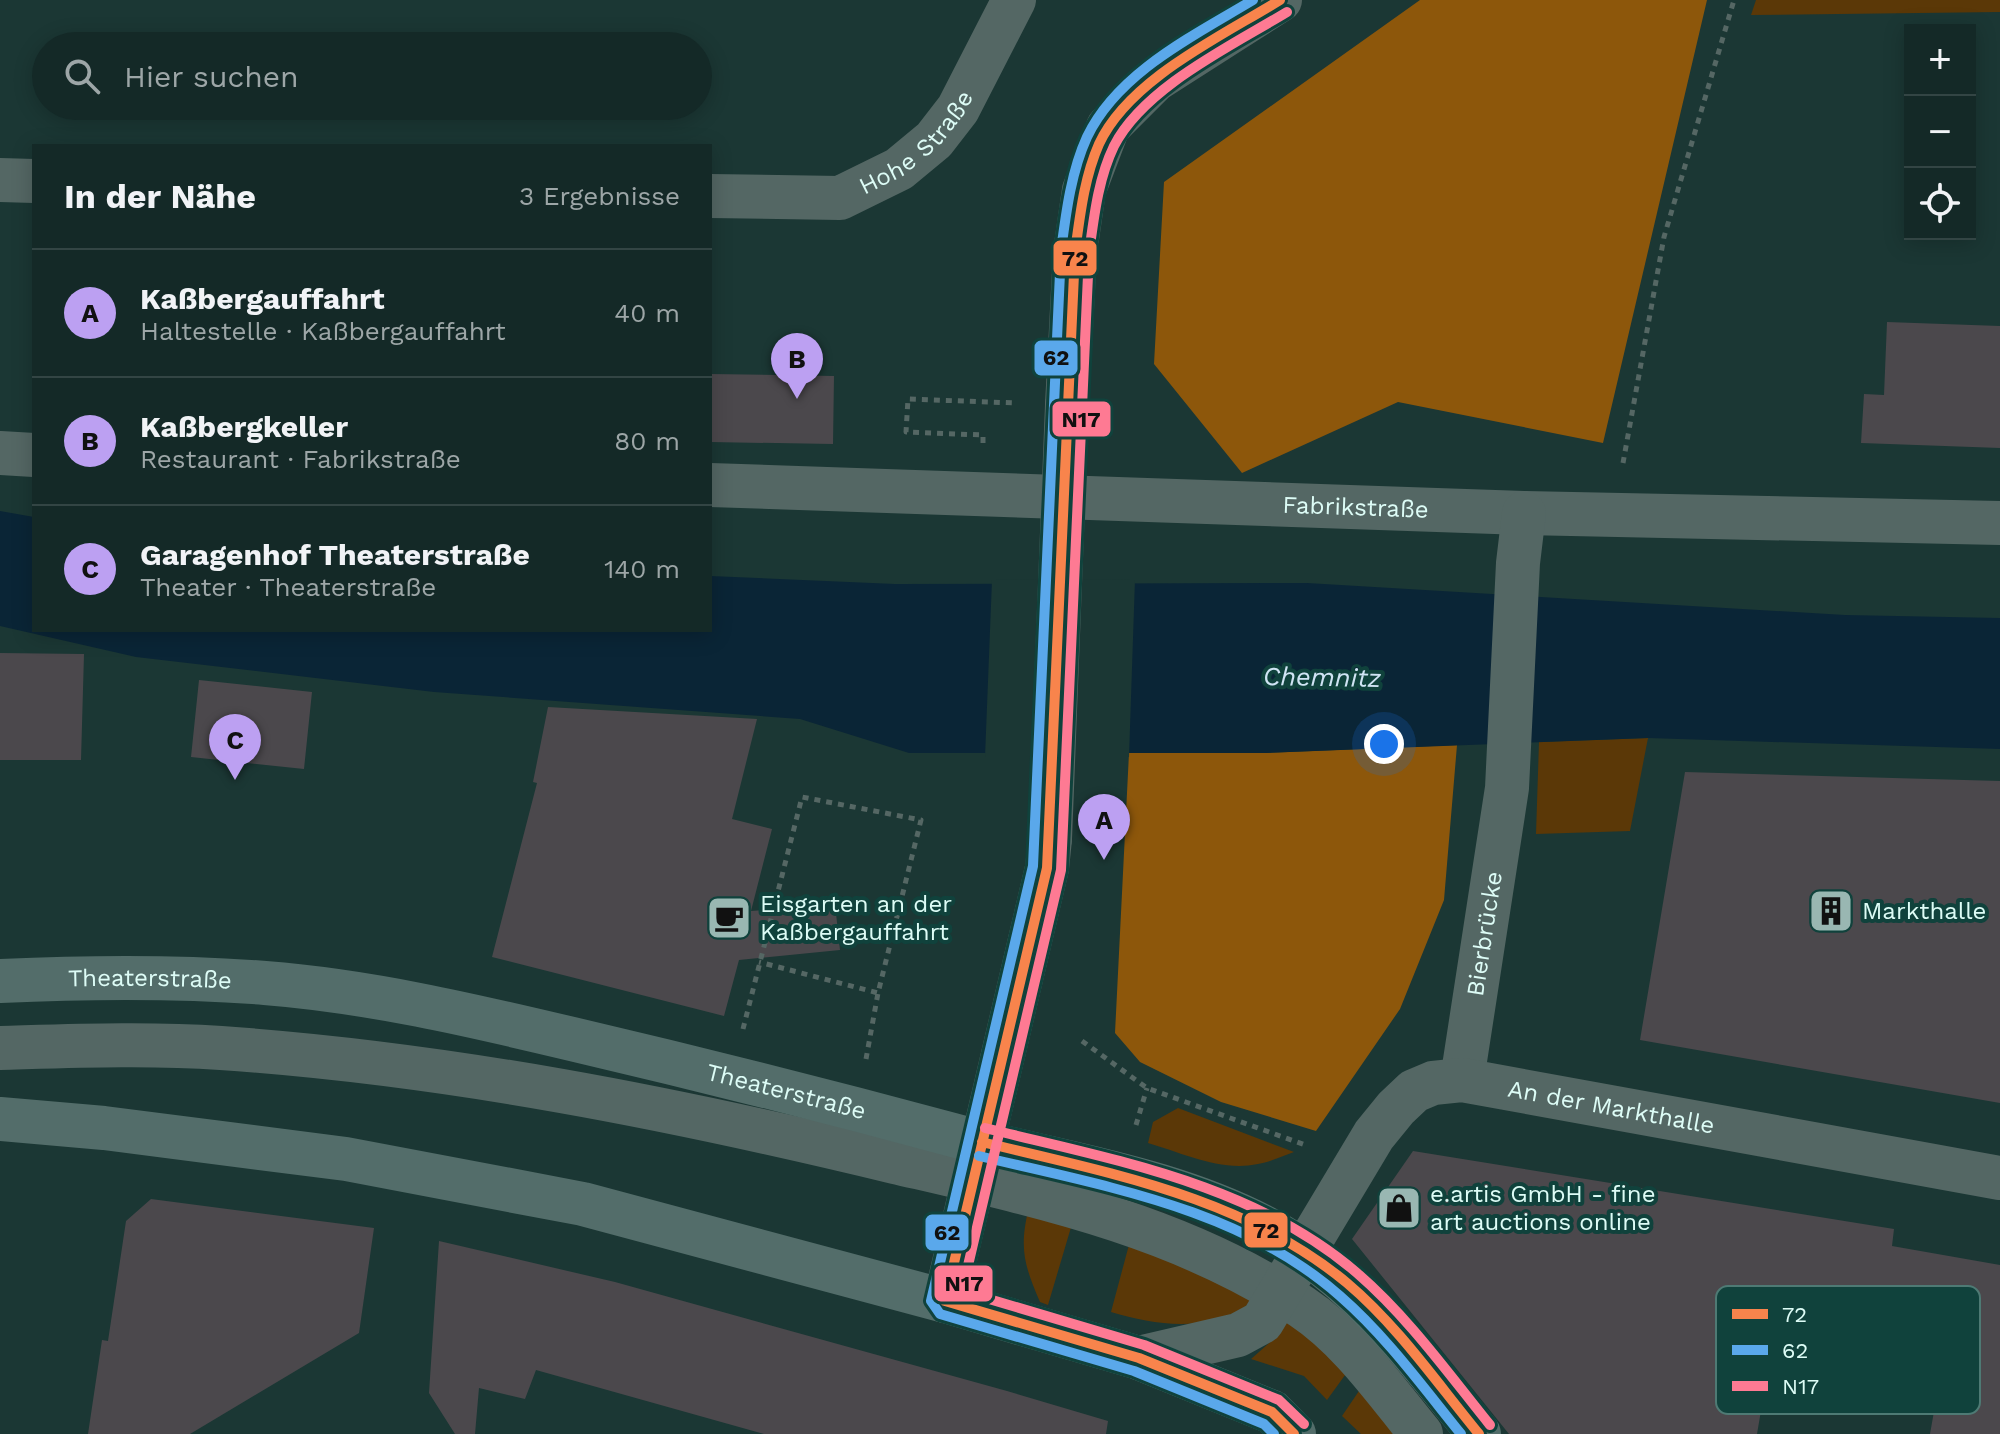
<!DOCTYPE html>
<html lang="de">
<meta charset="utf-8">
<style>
:root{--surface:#142927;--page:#213533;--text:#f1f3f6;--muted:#9da6a7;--line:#334544;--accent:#bca0f2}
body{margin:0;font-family:"Work Sans",sans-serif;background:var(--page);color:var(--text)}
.controls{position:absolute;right:24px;top:24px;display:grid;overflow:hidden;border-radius:0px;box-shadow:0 4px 20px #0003}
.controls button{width:72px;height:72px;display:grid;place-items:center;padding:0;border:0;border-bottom:2px solid var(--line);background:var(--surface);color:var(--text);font:40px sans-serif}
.you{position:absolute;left:1384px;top:744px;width:28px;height:28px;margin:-20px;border:6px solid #fff;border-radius:50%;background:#1a73e8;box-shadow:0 0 0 12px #1a73e833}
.badge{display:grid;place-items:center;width:52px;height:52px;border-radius:50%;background:var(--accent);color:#111;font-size:26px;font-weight:700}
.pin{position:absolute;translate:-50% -66px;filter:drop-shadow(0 2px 4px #0008)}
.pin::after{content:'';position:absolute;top:42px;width:28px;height:24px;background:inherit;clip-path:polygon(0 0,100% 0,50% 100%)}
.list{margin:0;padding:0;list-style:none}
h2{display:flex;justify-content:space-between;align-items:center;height:104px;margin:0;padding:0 32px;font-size:34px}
h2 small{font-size:26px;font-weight:400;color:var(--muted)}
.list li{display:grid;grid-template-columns:52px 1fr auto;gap:24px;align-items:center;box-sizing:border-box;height:128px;padding:0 32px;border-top:2px solid var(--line)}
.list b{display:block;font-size:30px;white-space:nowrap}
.list p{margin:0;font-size:26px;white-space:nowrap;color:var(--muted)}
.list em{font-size:26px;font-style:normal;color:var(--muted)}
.icon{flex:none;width:44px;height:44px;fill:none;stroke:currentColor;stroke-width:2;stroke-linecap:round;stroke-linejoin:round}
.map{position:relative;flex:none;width:2000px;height:1434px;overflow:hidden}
.search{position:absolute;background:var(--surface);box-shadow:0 4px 20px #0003;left:32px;top:32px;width:680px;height:88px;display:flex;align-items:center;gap:20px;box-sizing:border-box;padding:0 28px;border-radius:44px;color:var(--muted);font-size:30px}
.panel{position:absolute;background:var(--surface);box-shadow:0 4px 20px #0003;left:32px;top:144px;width:680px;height:488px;border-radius:0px}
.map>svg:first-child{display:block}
.green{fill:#5b3807}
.forest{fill:#8d570b}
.water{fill:#0a2536}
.pier{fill:#1b3734}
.building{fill:#4b484c}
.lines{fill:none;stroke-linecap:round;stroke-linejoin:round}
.path{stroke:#556764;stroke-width:5;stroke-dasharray:6 6;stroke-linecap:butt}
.minor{stroke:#546764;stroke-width:44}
.major{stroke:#536d6a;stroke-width:44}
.minor-bridge{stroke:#546764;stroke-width:44}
.bus-1-casing{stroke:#10423c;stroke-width:16}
.bus-2-casing{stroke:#10423c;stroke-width:16}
.bus-3-casing{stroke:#10423c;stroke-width:16}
.bus-1{stroke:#f8844c;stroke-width:10}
.bus-2{stroke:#5aa8eb;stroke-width:10}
.bus-3{stroke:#fe7a93;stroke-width:10}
.labels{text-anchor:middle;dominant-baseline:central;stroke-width:8;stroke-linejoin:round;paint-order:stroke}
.street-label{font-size:24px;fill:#ddfcf6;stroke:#10423c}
.poi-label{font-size:24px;fill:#ddfcf6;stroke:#10423c;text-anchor:start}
.water-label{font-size:26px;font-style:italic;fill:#d0e4f4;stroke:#10423c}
.key{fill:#10423c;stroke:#4e7a74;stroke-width:2}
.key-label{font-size:22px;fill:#ddfcf6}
.line-badge{stroke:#10423c;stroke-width:3}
.pale-badge-label{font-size:22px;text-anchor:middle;font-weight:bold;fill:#111}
</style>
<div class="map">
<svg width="2000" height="1434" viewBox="0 0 2000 1434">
<rect width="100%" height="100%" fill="#1b3734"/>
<path class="green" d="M1756 0H2000V12L1751 15Z
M1648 738 1630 831 1536 834 1539 742Z
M1178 1108 1294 1152C1282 1156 1270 1162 1258 1164 1220 1172 1183 1153 1148 1143L1153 1122Z
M1028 1211 1072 1224 1048 1305 1040 1302C1025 1267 1019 1250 1028 1211Z
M1130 1241 1247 1287 1251 1303C1208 1333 1158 1326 1111 1312Z
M1288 1319 1348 1371 1327 1400 1304 1376 1251 1359 1276 1337Z
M1361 1388 1398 1434H1361L1342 1416Z"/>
<path class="forest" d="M1420 0H1707L1603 443 1398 402 1242 473 1154 364 1164 182Z
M1457 745 1444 900 1400 1009 1316 1131 1221 1102 1140 1062 1115 1033 1129 753H1265Z"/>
<path class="water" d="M0 511 34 517V630H710V576L895 584 1307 583 1845 615 2000 618V749L1648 738 1265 753H909L800 719 434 692 136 657 0 626Z"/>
<path class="pier" d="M1135 579 1129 757H985L992 580Z"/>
<path class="building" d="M1887 322 2000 326V448L1861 443 1864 394 1884 395Z
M710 374 834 376 833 444 710 442Z
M0 653 84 654 81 760H0Z
M199 680 312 692 304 769 191 757Z
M548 707 757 719 732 819 772 829 751 911 835 904 840 950 739 960 724 1016 492 957 537 783 533 782Z
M1685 772 2000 781V1103L1640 1040Z
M1413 1151 1894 1229 1892 1246 2000 1265V1434H1930L1945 1349 1833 1330 1832 1340 1809 1336 1805 1358 1771 1352 1757 1434H1509L1352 1239Z
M151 1199 374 1228 359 1333 190 1434H88L102 1340 108 1341 126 1221Z
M439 1241 615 1282 1007 1391 1108 1421 1106 1434H764L536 1370 525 1399 479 1388 475 1434H455L429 1393Z"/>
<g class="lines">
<path class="path" d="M983 443V435L906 432 908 399 1016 403
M1623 463 1664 237 1734 0
M743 1029 802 797 921 820 878 993 759 962
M1082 1041 1147 1088 1308 1146
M866 1059 878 993
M1136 1125 1147 1088"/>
<g class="minor">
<path d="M0 180 34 181"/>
<path id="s1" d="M710 196 840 198 899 169 934 140 958 109 1014 0"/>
<path d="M1067 405 1075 252 1084 190 1108 127 1155 80 1280 0"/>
<path d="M0 453 34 455"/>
<path id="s2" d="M710 485 1524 513 2000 523"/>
<path d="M0 1048C73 1046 147 1043 221 1048 450 1064 672 1108 895 1162 1036 1195 1179 1225 1302 1307 1350 1339 1385 1390 1421 1434"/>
<path id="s3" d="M1462 1080 1507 788 1518 563 1524 513"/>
<path d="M945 1301 1047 868 1050 839"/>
<path id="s4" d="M1139 1358 1238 1335 1262 1322 1374 1135 1396 1108 1414 1091 1433 1083 1462 1080 2000 1178"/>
</g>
<g class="major">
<path id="s5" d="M0 981C88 977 177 976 265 983 368 991 471 1015 572 1039 700 1069 827 1101 953 1135 1060 1163 1177 1178 1275 1233 1360 1281 1418 1359 1479 1434"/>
<path d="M0 1119 104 1128 346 1159 583 1204 945 1301 1139 1358 1272 1412 1294 1434"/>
</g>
<path class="minor-bridge" d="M1050 839 1067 405"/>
<g class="bus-1-casing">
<path id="bus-1" d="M982 1142C1109 1173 1244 1197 1347 1283 1398 1326 1437 1383 1479 1434
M945 1301 1047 868 1075 252C1080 216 1084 178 1099 144 1129 79 1222 36 1280 0
M945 1301 1139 1358 1272 1412 1294 1434"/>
</g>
<g class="bus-2-casing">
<path id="bus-2" d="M1253 0C1195 35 1118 72 1087 137 1071 172 1066 213 1061 251L1033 866 931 1301 940 1314 1134 1371 1264 1424 1274 1434
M979 1156C1103 1186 1241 1208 1340 1296 1386 1336 1423 1387 1461 1434"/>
</g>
<g class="bus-3-casing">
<path id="bus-3" d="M1287 12C1233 45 1144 87 1114 146 1098 179 1094 217 1089 253L1061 870 962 1291 1144 1345 1279 1400 1304 1424
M985 1128C1114 1160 1254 1184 1357 1273 1408 1317 1448 1373 1490 1425"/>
</g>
<use href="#bus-1" class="bus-1"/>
<use href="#bus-2" class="bus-2"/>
<use href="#bus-3" class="bus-3"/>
</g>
<defs>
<g id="building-square" transform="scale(2.3)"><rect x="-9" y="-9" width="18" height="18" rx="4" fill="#99b7b2" stroke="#10423c"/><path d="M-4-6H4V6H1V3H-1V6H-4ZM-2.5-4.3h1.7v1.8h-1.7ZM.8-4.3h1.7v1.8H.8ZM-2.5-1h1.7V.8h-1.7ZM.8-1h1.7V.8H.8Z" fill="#111"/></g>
<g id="cafe-square" transform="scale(2.3)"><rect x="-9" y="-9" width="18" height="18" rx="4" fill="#99b7b2" stroke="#10423c"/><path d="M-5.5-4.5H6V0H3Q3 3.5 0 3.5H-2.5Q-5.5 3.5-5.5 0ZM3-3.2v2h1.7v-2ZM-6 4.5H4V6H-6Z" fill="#111"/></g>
<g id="shop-square" transform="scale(2.3)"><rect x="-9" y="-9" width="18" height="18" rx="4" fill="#99b7b2" stroke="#10423c"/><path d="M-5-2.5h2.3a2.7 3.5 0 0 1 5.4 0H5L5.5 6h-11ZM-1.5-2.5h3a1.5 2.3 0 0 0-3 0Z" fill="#111"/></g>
</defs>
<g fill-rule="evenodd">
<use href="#building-square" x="1831" y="911"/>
<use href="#cafe-square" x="729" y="918"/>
<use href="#shop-square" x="1399" y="1208"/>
</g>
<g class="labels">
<g class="street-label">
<text stroke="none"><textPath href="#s1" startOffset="226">Hohe Straße</textPath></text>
<text stroke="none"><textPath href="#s2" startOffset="646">Fabrikstraße</textPath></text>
<text stroke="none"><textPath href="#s3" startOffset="148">Bierbrücke</textPath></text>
<text stroke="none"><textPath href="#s5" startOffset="150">Theaterstraße</textPath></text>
<text stroke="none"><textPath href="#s5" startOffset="798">Theaterstraße</textPath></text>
<text stroke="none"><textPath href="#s4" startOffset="608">An der Markthalle</textPath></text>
</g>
<g class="poi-label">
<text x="760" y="904">Eisgarten an der<tspan x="760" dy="28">Kaßbergauffahrt</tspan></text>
<text x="1862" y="911">Markthalle</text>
<text x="1430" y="1194">e.artis GmbH - fine<tspan x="1430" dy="28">art auctions online</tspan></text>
</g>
<g class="water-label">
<text transform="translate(1322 677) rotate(1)">Chemnitz</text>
</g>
</g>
<rect x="1716" y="1286" width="264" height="128" rx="12" class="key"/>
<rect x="1732" y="1309" width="36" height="10" fill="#f8844c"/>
<rect x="1732" y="1345" width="36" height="10" fill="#5aa8eb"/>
<rect x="1732" y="1381" width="36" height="10" fill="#fe7a93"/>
<g class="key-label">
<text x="1782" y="1322">72</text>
<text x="1782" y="1358">62</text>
<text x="1782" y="1394">N17</text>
</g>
<g class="line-badge">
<rect x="1052" y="239" width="46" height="38" rx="8" fill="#f8844c"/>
<rect x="1033" y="339" width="46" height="38" rx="8" fill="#5aa8eb"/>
<rect x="1051" y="400" width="61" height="38" rx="8" fill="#fe7a93"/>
<rect x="1243" y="1211" width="46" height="38" rx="8" fill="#f8844c"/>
<rect x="924" y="1213" width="46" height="39" rx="8" fill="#5aa8eb"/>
<rect x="933" y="1264" width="61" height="39" rx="8" fill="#fe7a93"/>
</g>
<g class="pale-badge-label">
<text x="1075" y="266">72</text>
<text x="1056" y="365">62</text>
<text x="1081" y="427">N17</text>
<text x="1266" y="1238">72</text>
<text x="947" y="1240">62</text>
<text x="964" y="1291">N17</text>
</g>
</svg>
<div class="controls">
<button>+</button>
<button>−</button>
<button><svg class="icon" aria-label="locate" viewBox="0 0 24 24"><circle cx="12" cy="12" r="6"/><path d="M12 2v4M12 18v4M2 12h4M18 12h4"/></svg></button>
</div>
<div class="you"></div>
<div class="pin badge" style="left:1104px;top:860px">A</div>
<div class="pin badge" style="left:797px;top:399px">B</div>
<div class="pin badge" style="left:235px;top:780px">C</div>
<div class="search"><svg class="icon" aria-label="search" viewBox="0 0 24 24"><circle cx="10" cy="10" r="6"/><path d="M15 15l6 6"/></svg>Hier suchen</div>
<section class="panel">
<h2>In der Nähe<small>3 Ergebnisse</small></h2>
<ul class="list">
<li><span class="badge">A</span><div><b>Kaßbergauffahrt</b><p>Haltestelle · Kaßbergauffahrt</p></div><em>40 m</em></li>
<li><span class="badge">B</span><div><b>Kaßbergkeller</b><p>Restaurant · Fabrikstraße</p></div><em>80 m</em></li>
<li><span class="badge">C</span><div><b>Garagenhof Theaterstraße</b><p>Theater · Theaterstraße</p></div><em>140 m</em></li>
</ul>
</section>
</div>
